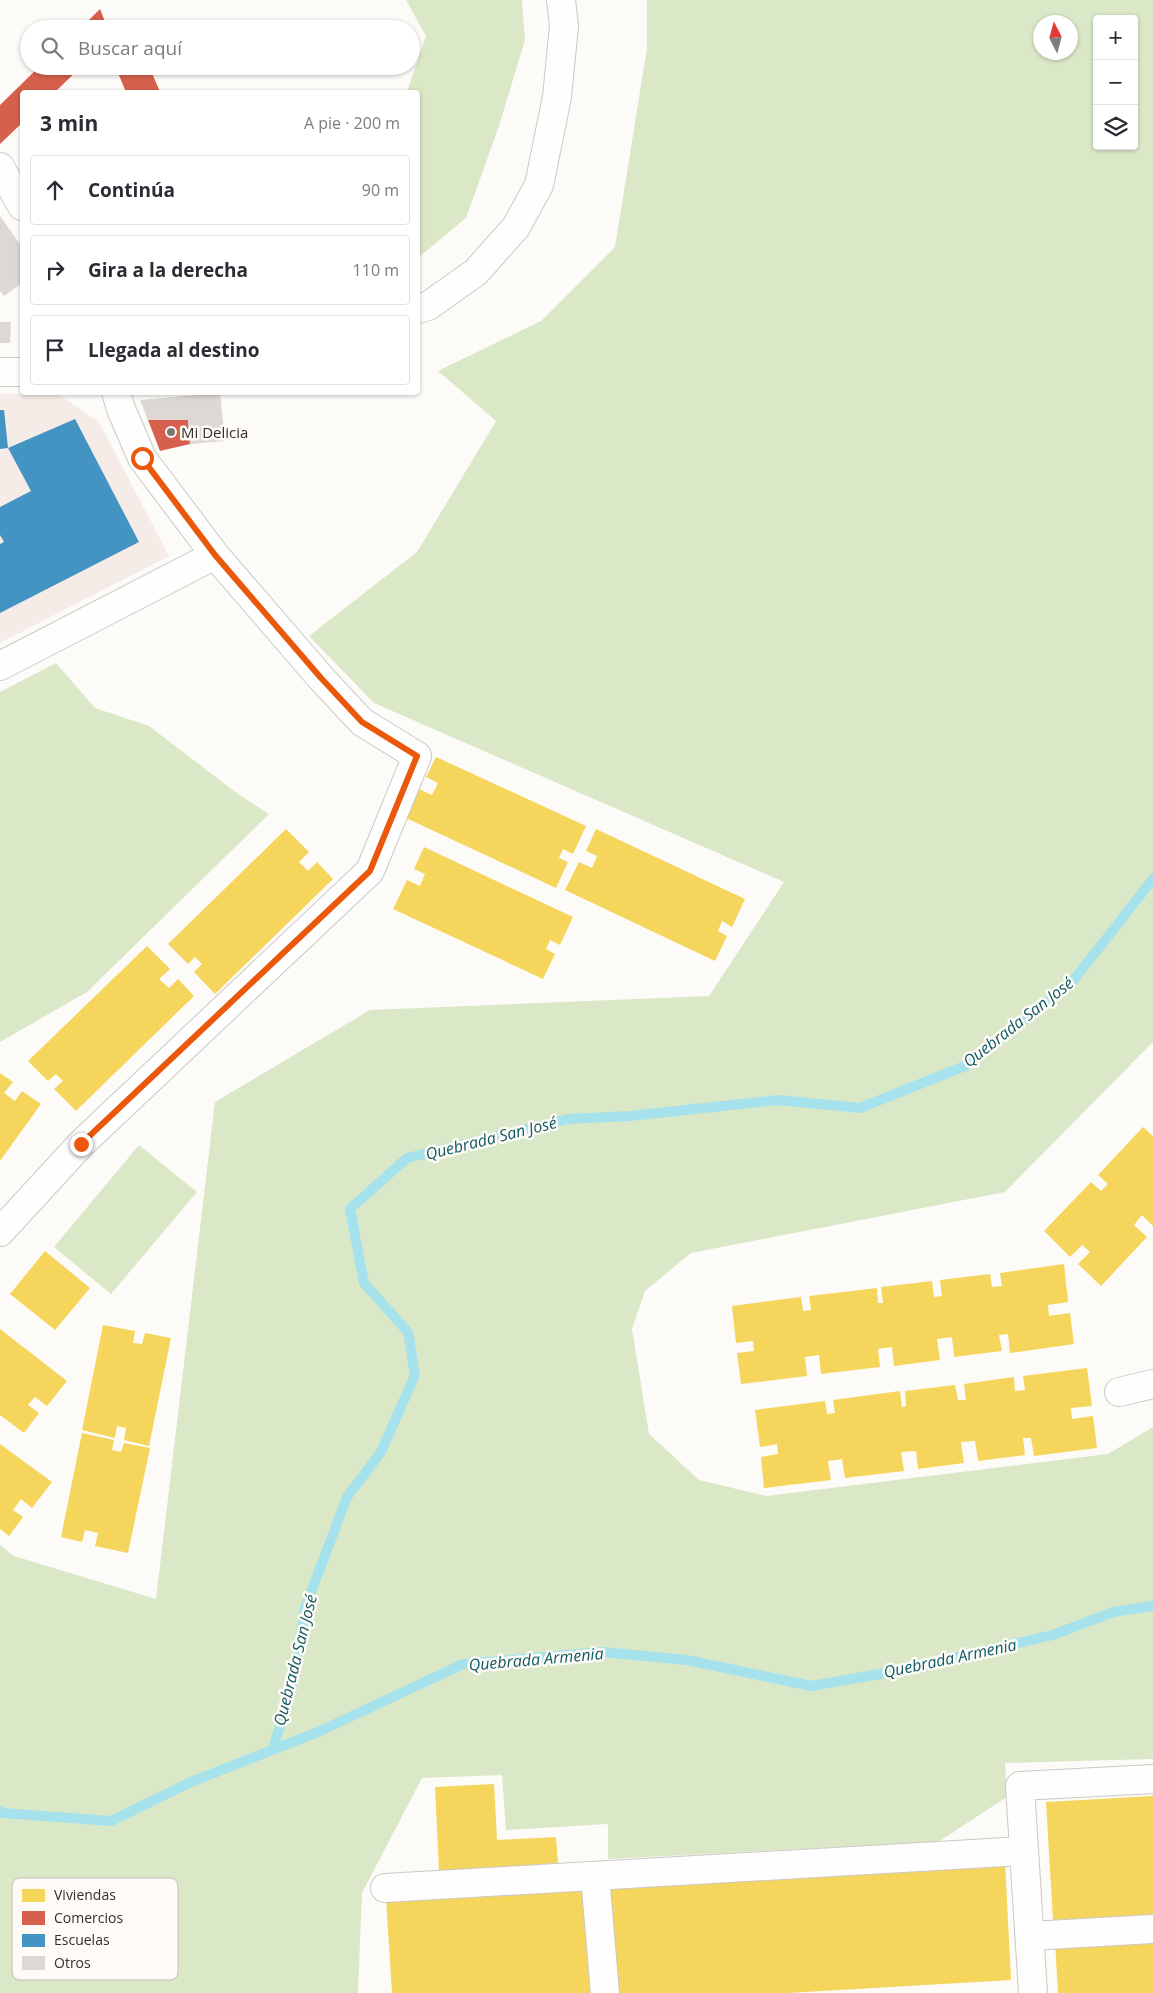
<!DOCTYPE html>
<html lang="es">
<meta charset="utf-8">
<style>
:root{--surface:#fff;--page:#f2f2f3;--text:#2b2b33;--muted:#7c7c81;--line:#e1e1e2}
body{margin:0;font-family:"Open Sans",sans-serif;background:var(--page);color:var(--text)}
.controls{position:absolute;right:15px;top:15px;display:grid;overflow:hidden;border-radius:5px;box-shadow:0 1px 4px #0004}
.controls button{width:45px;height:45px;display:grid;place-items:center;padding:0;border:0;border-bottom:1px solid var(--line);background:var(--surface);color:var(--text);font:25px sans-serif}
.compass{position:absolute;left:1033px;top:15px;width:45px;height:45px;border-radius:50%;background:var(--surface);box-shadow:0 1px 4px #0004;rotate:354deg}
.stop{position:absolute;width:15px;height:15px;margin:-11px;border:4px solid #ea580c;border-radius:50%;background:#fff}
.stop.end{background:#ea580c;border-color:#fff;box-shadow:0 1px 5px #0008}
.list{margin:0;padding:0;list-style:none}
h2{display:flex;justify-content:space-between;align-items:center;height:65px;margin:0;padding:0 20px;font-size:21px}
h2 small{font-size:16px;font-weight:400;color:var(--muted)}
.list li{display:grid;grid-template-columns:32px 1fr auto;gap:15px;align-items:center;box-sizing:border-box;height:70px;margin:0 10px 10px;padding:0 10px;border:1px solid var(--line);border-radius:5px}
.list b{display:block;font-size:19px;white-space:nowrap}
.list em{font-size:16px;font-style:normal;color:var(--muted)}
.icon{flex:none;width:28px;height:28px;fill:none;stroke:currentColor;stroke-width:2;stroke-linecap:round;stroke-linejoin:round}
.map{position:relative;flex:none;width:1153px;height:1993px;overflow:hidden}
.search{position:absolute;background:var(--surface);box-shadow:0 1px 4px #0004;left:20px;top:20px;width:400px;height:55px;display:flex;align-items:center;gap:12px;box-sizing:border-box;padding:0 18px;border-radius:28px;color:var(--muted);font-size:19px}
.panel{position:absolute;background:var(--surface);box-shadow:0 1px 4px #0004;left:20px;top:90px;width:400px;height:305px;border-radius:5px}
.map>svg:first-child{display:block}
.education{fill:#f5ece7}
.green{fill:#dae8c8;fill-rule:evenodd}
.homes{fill:#f6d55c}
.shops{fill:#d6604d}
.schools{fill:#4393c3}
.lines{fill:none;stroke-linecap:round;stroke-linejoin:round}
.stream{stroke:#a6e2ec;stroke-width:10}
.building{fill:#ddd8d4}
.minor-casing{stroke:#ccc9c4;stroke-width:30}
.minor{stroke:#fffefe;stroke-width:28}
.route{stroke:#ea580c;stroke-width:6}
.poi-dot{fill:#7a7671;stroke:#fefbf7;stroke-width:2}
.labels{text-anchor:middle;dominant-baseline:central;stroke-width:5;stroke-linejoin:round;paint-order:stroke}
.poi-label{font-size:15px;fill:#342f28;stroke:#fefbf7;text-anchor:start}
.water-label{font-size:16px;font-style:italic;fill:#105a65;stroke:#fefbf7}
.key{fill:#fefbf7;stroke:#c1beb9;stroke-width:1}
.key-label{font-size:14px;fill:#342f28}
</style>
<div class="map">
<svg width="1153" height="1993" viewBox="0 0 1153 1993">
<rect width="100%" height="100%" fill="#fdfbf8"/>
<path class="education" d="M0 394H58L99 422 169 556 0 643Z"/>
<path class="green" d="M406 0H522L525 40 499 126 466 218 418 258V92H407L426 36Z
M647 0H1153V1042L1005 1192 691 1253 645 1291 632 1329 649 1434 699 1480 766 1496 1108 1454 1153 1427V1759L1005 1763 1007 1797 938 1842 608 1859V1824L506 1830 502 1775 422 1778 362 1893 358 1993H0V1545L14 1556 156 1599 215 1102 370 1010 709 996 784 882 374 703 309 636 417 552 496 421 438 371 541 321 615 247 647 48ZM1097 19H1134V146H1097ZM1040 22H1070V52H1040Z
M56 663 95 708 149 726 238 794 269 814 87 992 0 1042V692Z
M139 1145 197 1192 111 1294 54 1247Z"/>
<path class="homes" d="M436 757 586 826 573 854 563 849 559 858 568 862 556 888 406 818 419 789 432 795 438 783 426 777Z
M286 829 309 852 299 862 308 871 317 862 333 879 215 994 194 972 202 964 195 957 188 964 168 944Z
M596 829 745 899 732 927 722 921 718 931 727 936 715 961 565 890 579 862 592 868 597 856 586 851Z
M424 847 573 917 560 945 550 940 546 949 555 954 543 979 393 909 407 880 420 886 425 874 414 869Z
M147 946 170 969 159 979 169 988 178 979 194 996 76 1111 54 1089 63 1081 56 1074 48 1081 28 1061Z
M0 1073 13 1082 4 1093 15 1101 22 1091 41 1104 0 1161Z
M1143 1127 1153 1136V1226L1142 1215 1134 1225 1147 1237 1101 1286 1078 1264 1090 1252 1082 1245 1070 1257 1044 1231 1091 1182 1101 1191 1108 1184 1098 1175Z
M45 1251 90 1288 55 1330 10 1294Z
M1064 1264 1068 1302 1048 1305 1049 1316 1070 1313 1074 1344 1010 1353 1008 1334 999 1335 1002 1351 954 1357 952 1337 937 1339 940 1360 894 1366 892 1347 878 1349 880 1367 821 1374 819 1355 805 1357 807 1376 741 1384 737 1353 754 1351 753 1341 736 1343 732 1306 801 1297 803 1311 811 1310 809 1296 877 1288 878 1303H883L881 1287 932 1281 934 1297 942 1296 940 1280 990 1274 992 1287 1002 1286 1000 1273Z
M103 1325 135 1331 133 1343 142 1344 145 1333 171 1338 149 1446 124 1440 126 1428 117 1426 115 1438 82 1430Z
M0 1329 67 1381 47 1406 35 1397 28 1405 39 1413 24 1433 0 1415Z
M1087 1368 1092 1406 1071 1408 1072 1419 1093 1416 1097 1448 1034 1456 1031 1438H1023L1025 1455 978 1461 975 1441 961 1442 964 1463 918 1469 916 1451 901 1452 904 1471 845 1478 842 1459 828 1461 831 1480 764 1488 761 1457 778 1454 777 1444 760 1447 755 1410 825 1401 827 1414 835 1413 833 1400 900 1391 902 1407 906 1406 905 1391 955 1385 958 1400H966L964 1384 1014 1377 1015 1391 1025 1390 1023 1376Z
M82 1433 114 1440 112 1450 121 1452 124 1443 150 1448 128 1553 95 1546 98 1533 85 1530 82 1542 61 1537Z
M0 1444 52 1482 32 1508 21 1499 13 1510 23 1517 9 1536 0 1529Z
M494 1784 497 1840 556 1837 558 1865 439 1871 435 1787Z
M1153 1796V1915L1053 1920 1046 1802Z
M1005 1862 1011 1980 788 1993H616L610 1884Z
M584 1887 590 1993H392L386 1898Z
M1153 1937V1993H1058L1055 1942Z"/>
<path class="shops" d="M100 9 108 29H80Z
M132 23 134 29H116Z
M40 66H82L55 92H22V123L0 144V105Z
M115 66H149L160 92H126Z
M148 420H188L190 444 160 451Z"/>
<path class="schools" d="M0 410H4L8 448 0 449Z
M75 419 139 542 0 613V544L4 542 0 535V507L31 491 8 448Z"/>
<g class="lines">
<path class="stream" d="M273 1750 295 1673 305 1608 347 1497 381 1452 415 1375 408 1332 364 1283 350 1209 407 1158 568 1119 630 1116 778 1100 860 1108 965 1066 1072 982 1153 879
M0 1811 3 1813 111 1821 191 1782 318 1732 463 1664 602 1652 687 1660 811 1686 891 1672 1053 1635 1113 1612 1153 1606"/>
</g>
<path class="building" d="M0 216 22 247V283L4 296 0 291Z
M0 322H11L10 343H0Z
M220 393 225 441 190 444 188 420H148L140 400Z"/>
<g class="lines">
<g class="minor-casing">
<path id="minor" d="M0 167 22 206
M418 309 428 306 476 272 516 227 539 185 557 97 564 26 561 0
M0 372H22
M0 666 215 555
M0 1232 81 1144 370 871 417 756 362 722 321 678 215 555 142 458 121 409 116 392
M1119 1392 1153 1384
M595 1876 605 1993
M385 1888 1024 1851
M1030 1936 1153 1929
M1033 1993 1020 1786 1153 1779"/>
</g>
<use href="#minor" class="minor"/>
</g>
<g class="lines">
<path class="route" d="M81 1144 370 871 417 756 362 722 321 678 215 555 142 458"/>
</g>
<circle class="poi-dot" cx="171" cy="432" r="5"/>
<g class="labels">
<g class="poi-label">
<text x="181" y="432">Mi Delicia</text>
</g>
<g class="water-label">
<text transform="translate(1018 1022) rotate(-38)">Quebrada San José</text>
<text transform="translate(491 1138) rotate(-14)">Quebrada San José</text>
<text transform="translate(950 1658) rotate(-12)">Quebrada Armenia</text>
<text transform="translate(536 1659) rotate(-5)">Quebrada Armenia</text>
<text transform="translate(295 1660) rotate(-76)">Quebrada San José</text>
</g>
</g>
<rect x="12" y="1878" width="166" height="102" rx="8" class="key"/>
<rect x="22" y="1889" width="23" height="13" fill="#f6d55c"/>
<rect x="22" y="1911" width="23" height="14" fill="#d6604d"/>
<rect x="22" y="1934" width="23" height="13" fill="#4393c3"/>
<rect x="22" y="1956" width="23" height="14" fill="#ddd8d4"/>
<g class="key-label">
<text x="54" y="1900">Viviendas</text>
<text x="54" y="1923">Comercios</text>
<text x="54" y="1945">Escuelas</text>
<text x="54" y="1968">Otros</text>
</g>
</svg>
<div class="controls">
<button>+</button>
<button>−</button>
<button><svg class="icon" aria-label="layers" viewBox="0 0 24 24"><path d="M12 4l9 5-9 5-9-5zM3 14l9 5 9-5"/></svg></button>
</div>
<svg class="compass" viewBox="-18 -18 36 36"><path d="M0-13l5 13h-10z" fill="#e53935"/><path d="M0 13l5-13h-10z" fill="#7c7c81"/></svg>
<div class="stop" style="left:142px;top:458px"></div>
<div class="stop end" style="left:81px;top:1144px"></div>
<div class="search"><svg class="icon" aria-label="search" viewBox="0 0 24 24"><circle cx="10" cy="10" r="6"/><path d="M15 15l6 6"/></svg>Buscar aquí</div>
<section class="panel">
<h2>3 min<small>A pie · 200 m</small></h2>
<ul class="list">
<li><svg class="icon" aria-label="ahead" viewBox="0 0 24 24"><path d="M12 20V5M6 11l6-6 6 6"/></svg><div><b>Continúa</b></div><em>90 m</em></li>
<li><svg class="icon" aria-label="right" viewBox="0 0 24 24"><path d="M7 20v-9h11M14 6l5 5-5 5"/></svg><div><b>Gira a la derecha</b></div><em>110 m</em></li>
<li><svg class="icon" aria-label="arrive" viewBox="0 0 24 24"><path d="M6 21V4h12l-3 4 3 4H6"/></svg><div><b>Llegada al destino</b></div></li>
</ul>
</section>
</div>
